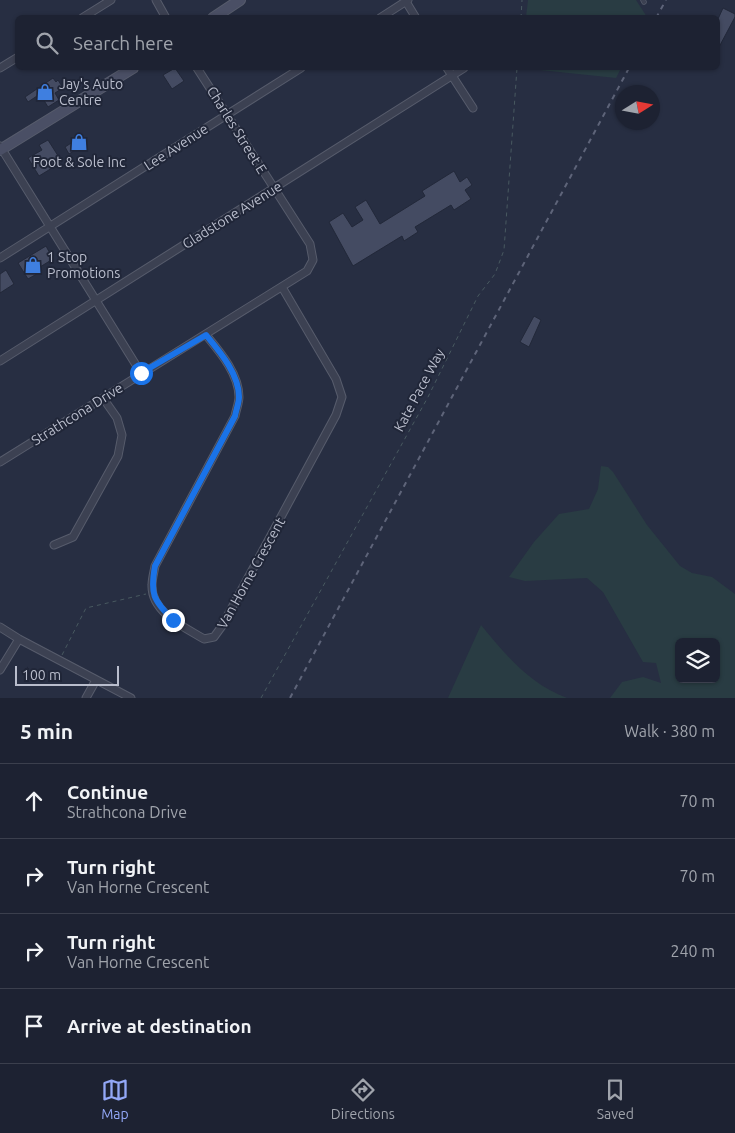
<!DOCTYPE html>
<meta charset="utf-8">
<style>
:root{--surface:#1d2232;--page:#2a2f3e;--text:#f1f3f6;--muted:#a0a4ac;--line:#3b3f4d;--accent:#93a8f7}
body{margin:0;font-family:Ubuntu,sans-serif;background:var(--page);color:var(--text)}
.controls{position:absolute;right:15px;bottom:15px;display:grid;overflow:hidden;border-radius:8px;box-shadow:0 1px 4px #0004}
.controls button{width:45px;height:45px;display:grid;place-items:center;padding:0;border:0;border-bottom:1px solid var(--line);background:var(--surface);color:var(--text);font:25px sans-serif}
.compass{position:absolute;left:615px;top:85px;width:45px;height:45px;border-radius:50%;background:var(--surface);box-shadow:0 1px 4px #0004;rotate:79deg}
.scale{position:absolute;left:15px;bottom:12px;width:104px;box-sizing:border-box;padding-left:5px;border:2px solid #b9bdcc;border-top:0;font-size:14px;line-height:18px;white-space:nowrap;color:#b9bdcc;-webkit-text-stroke:4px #202638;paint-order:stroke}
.stop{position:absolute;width:15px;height:15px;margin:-11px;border:4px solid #1a73e8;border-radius:50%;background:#fff}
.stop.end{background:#1a73e8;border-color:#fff;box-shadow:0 1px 5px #0008}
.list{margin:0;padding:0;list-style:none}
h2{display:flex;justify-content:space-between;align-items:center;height:65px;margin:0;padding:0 20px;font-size:21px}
h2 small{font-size:16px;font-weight:400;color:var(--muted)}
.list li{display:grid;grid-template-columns:32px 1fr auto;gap:15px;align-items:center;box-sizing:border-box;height:75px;padding:0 20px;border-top:1px solid var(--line)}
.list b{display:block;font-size:19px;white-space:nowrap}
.list p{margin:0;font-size:16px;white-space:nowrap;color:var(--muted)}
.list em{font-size:16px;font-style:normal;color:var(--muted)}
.icon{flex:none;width:28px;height:28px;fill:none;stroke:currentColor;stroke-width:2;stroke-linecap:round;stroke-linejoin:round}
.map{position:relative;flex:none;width:735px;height:698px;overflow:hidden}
.search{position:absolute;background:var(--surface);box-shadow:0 1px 4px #0004;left:15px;right:15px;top:15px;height:55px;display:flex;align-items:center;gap:12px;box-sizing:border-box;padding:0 18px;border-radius:8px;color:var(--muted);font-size:19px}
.sheet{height:365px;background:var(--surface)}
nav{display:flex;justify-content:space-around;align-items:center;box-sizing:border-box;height:70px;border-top:1px solid var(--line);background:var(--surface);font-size:14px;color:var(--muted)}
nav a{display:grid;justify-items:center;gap:2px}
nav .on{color:var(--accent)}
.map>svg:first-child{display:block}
.green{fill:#293c43;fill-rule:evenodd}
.building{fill:#444b62;stroke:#222839}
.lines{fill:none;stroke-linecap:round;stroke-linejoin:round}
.lane-casing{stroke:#575c6c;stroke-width:5.5}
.street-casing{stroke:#575c6c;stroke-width:9}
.secondary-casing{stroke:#575c6c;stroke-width:12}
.path{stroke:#485960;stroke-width:1;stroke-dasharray:4 4;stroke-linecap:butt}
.lane{stroke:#3c4152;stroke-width:4}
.street{stroke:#3c4152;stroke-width:7}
.secondary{stroke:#4a4f65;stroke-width:10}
.rail{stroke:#5e6479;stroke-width:2;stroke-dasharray:5 5;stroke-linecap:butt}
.route{stroke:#1a73e8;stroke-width:6}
.labels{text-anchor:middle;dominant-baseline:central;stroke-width:4;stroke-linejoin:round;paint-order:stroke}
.poi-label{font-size:14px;fill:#b9bdcc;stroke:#202638;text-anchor:start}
.street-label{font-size:14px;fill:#b9bdcc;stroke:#202638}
</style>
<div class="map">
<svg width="735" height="698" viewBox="0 0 735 698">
<rect width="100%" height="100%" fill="#272e42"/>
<path class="green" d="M528 0H636L647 17H526Z
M521 68H621L616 78Z
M601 466 608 467 613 472 647 525 680 566 692 573 712 577 735 594V698H610L622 682 643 677 661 683 656 663 643 662 603 592 587 578 525 581 509 577 534 542 559 514 589 509 598 489ZM679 642H716V679H679Z
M481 625C506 655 529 684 567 698H448Z"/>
<path class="building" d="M723 8 735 14V17L718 49V19Z
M175 68 184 81 172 89 163 75Z
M53 78 56 82 58 80 63 88 55 93 59 100 48 107 40 94 28 102 25 97Z
M82 136 86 143 69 154 65 147Z
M48 140 62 162 39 176 28 158 42 150 39 145Z
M454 171 460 182 467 177 472 185 465 190 471 199 454 210 451 205 415 227 418 232 404 241 402 236 353 266 329 222 343 213 352 227 363 220 355 207 366 200 380 224 425 196 422 191Z
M46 246 53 259 40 267 42 271 28 279 18 263Z
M6 270 14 284 0 293V274Z
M534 316 541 320 529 347 520 342Z"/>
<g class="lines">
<g class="lane-casing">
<path id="lane" d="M643 0 644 2"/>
</g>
<g class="street-casing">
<path id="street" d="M156 0 166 18
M405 0 416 18
M82 18 111 0
M380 18 408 0
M0 68 18 57
M447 68 473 108
M0 146 141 373
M0 258 301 68
M206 335C220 352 239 374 239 397 239 403 236 410 235 416L155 566C154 572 152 579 152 585 151 612 184 627 204 639L214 637 222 626 336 415 342 397 336 379 282 287
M0 361 464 68
M0 462 307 271 313 260 310 244 197 68
M54 545 73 537 118 456 122 435 117 418 103 398
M0 627 19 639 131 698
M0 670 19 639
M86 698 96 680"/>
</g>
<g class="secondary-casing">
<path id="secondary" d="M213 18 240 0
M0 150 133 68"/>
</g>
<path class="path" d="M521 18 522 0
M62 655 86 608 146 594
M261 698 428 397 478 296 495 274 504 250 517 68"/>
<use href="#lane" class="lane"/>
<use href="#street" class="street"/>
<use href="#secondary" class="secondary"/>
<path class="rail" d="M656 18 666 0
M290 698 629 68"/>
</g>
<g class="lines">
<path class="route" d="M141 373 206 335C220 352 239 374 239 397 239 403 236 410 235 416L155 566C150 594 153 600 173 620"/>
</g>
<defs>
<g id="shop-bare" transform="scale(1.35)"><path d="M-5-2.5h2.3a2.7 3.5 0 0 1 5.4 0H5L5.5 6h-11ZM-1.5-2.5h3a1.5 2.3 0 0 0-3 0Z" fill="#3f7fe0" stroke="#202638" stroke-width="2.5" paint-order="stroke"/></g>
</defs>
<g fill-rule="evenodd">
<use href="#shop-bare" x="45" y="92"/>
<use href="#shop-bare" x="79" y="142"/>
<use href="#shop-bare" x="33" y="265"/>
</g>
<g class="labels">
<g class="poi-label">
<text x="59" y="84">Jay's Auto<tspan x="59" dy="16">Centre</tspan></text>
<text x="79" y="162" text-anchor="middle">Foot &amp; Sole Inc</text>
<text x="47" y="257">1 Stop<tspan x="47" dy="16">Promotions</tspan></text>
</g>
<g class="street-label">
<text transform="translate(237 130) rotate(58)">Charles Street E</text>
<text transform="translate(176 147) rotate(-33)">Lee Avenue</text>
<text transform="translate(232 215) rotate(-32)">Gladstone Avenue</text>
<text transform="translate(419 390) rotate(-62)">Kate Pace Way</text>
<text transform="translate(77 414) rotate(-32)">Strathcona Drive</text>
<text transform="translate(251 573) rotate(-61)">Van Horne Crescent</text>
</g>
</g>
</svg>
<div class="controls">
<button><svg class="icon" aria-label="layers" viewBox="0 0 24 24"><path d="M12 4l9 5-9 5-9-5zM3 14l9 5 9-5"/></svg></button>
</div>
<svg class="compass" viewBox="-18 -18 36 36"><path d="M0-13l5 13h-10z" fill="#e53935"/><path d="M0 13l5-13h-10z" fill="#a0a4ac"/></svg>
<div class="scale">100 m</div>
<div class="stop" style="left:141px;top:373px"></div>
<div class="stop end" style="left:173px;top:620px"></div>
<div class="search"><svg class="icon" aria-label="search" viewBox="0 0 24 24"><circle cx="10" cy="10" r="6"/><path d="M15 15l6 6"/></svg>Search here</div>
</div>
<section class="sheet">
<h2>5 min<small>Walk · 380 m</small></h2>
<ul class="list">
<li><svg class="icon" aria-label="ahead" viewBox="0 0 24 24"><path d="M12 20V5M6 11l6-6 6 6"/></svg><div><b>Continue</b><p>Strathcona Drive</p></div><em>70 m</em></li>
<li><svg class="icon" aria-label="right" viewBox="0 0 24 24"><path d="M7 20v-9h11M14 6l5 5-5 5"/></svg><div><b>Turn right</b><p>Van Horne Crescent</p></div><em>70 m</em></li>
<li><svg class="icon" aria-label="right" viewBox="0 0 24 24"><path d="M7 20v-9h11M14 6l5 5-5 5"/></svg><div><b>Turn right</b><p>Van Horne Crescent</p></div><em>240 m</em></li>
<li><svg class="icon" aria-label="arrive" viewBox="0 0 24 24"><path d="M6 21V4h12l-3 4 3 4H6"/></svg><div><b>Arrive at destination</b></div></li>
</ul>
</section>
<nav>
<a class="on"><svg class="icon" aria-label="map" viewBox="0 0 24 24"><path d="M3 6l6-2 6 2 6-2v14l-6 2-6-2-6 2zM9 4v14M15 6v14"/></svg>Map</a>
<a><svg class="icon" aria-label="directions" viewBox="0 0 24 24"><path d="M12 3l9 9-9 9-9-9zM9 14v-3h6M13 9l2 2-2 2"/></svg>Directions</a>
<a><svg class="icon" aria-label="saved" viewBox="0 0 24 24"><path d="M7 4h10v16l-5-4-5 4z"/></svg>Saved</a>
</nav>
